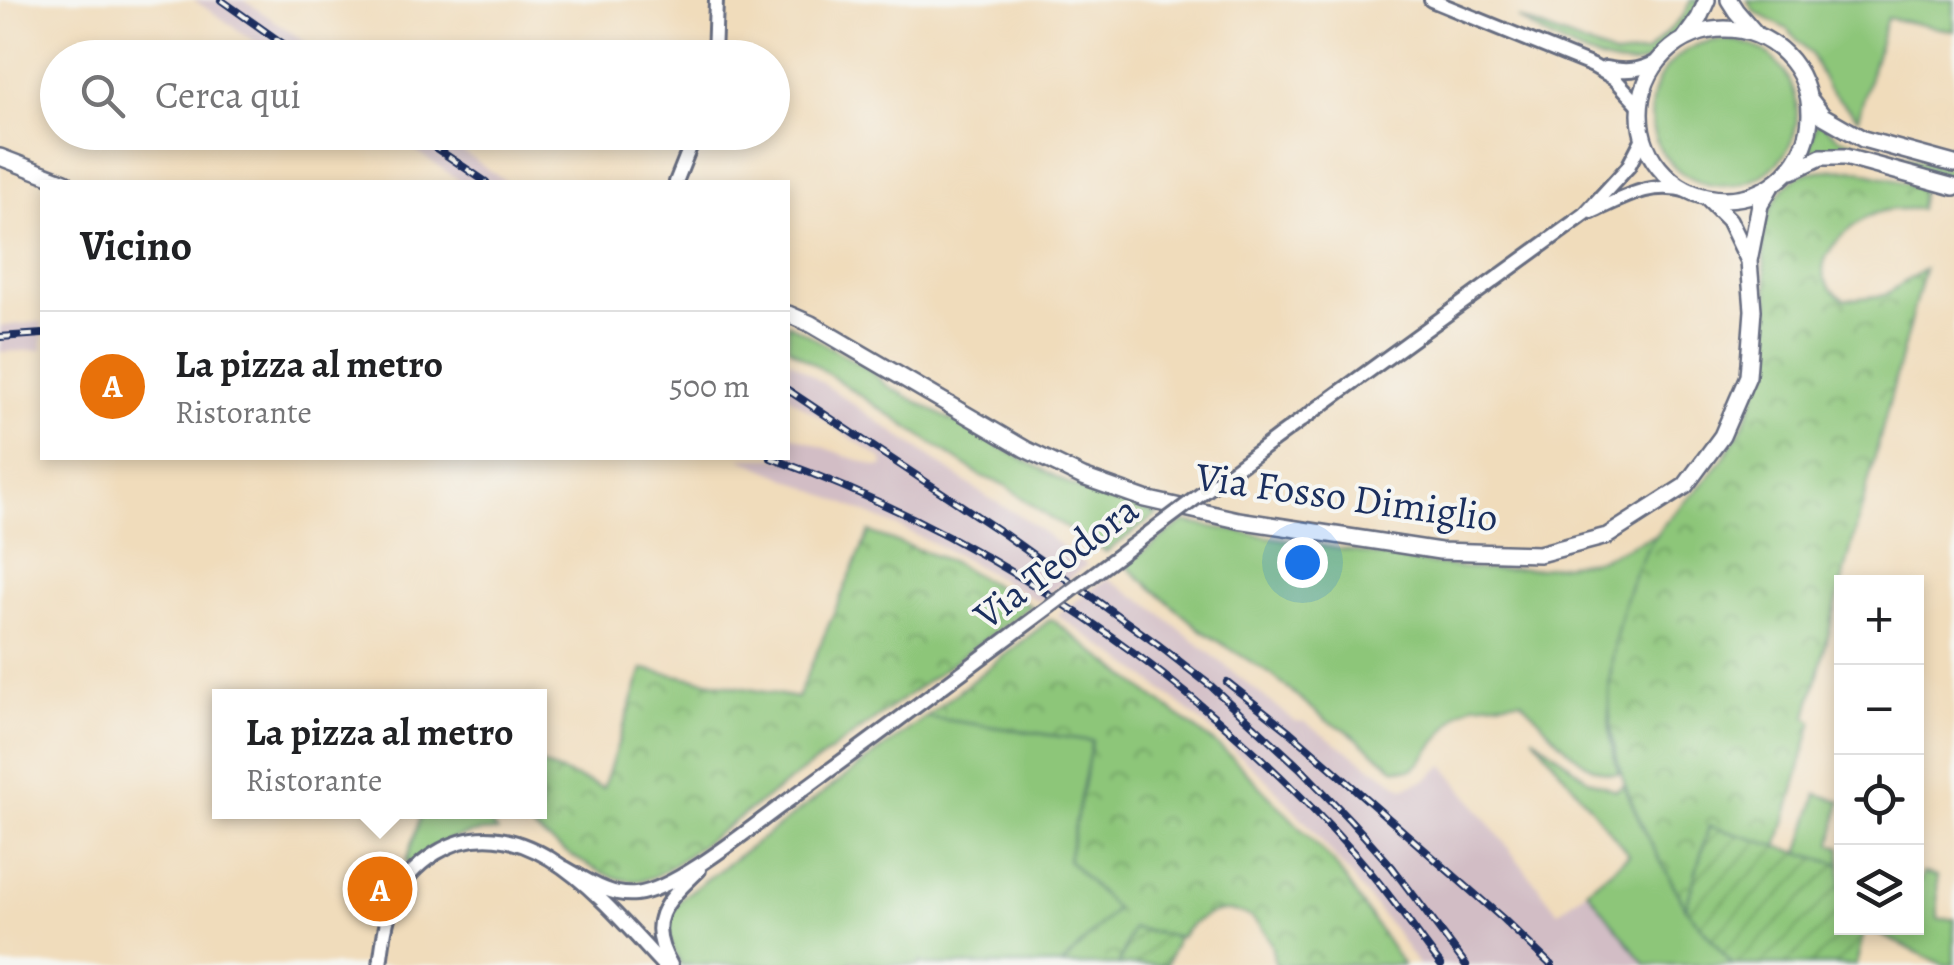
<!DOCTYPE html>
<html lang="it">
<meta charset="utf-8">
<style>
:root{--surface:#fff;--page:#f6f6f6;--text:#202124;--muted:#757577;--line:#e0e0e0;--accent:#1f6fb2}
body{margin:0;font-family:Alegreya,serif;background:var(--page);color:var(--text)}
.controls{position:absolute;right:30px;bottom:30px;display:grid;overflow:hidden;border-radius:0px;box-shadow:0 5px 15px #0003}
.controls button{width:90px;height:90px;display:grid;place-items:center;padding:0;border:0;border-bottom:2px solid var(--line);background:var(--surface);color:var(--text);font:50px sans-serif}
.you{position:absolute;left:1302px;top:562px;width:35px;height:35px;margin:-25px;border:8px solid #fff;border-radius:50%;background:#1a73e8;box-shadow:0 0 0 15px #1a73e833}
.badge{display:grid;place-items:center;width:65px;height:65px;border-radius:50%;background:var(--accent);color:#fff;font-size:32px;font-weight:700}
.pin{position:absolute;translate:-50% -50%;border:5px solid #fff;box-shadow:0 2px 10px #0006}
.popup{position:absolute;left:212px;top:689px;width:335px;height:130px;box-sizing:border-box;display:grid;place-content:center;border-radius:0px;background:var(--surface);filter:drop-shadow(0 2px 8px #0005);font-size:32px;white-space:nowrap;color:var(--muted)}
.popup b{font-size:38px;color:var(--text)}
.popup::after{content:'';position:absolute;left:50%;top:100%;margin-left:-20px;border:20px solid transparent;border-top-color:var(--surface)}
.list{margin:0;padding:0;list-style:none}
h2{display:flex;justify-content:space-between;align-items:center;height:130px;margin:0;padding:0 40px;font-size:42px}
h2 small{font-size:32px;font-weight:400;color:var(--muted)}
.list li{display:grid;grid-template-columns:65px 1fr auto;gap:30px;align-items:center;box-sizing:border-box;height:150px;padding:0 40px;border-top:2px solid var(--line)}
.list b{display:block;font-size:38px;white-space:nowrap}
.list p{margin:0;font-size:32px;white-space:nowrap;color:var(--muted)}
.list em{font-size:32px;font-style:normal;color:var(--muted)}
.icon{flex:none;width:55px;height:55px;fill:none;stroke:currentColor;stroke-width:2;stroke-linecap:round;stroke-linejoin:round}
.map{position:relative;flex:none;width:1954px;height:965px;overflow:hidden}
.search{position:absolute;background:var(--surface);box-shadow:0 5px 15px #0003;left:40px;top:40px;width:750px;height:110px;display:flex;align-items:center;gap:25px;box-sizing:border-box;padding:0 35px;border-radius:55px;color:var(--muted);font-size:38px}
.panel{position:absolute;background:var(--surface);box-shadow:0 5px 15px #0003;left:40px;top:180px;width:750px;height:280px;border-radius:0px}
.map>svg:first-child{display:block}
.industrial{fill:#d2bdc5}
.grass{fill:#8dc679;stroke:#547a6c;stroke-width:2.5}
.park{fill:url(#park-crowns);stroke:#547a6c;stroke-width:2.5}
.garden{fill:url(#garden-furrows);stroke:#547a6c;stroke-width:2.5}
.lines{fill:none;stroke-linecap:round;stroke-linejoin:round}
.tertiary-casing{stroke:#666c7f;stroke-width:18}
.secondary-casing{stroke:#666c7f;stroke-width:20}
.tertiary{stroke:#fff;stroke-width:12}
.secondary{stroke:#fff;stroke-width:15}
.rail-casing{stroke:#1b2f5e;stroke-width:8}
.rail{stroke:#f6f6f2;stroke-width:4;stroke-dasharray:11;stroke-linecap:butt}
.tertiary-bridge-casing{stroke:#666c7f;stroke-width:18;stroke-linecap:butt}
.tertiary-bridge{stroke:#fff;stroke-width:12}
.labels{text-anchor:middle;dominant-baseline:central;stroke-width:8;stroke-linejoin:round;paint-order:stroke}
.street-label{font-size:40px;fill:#1b2f5e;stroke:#f6f6f2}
</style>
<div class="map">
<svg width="1954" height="965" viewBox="0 0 1954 965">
<defs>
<pattern id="park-crowns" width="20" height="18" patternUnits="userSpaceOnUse" patternTransform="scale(2.5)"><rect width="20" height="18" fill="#8dc679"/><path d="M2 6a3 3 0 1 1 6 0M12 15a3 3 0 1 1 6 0" fill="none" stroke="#72a166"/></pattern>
<pattern id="garden-furrows" width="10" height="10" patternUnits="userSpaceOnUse" patternTransform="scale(2.5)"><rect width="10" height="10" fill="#8dc679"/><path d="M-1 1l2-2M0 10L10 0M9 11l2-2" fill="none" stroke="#72a166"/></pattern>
</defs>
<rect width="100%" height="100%" fill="#f6f6f2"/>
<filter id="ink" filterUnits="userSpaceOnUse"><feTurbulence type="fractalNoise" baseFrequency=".01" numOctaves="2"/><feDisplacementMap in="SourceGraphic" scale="20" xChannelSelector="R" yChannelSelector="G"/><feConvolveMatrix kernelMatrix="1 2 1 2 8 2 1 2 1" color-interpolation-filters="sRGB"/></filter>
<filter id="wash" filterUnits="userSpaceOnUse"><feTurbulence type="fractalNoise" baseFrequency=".0048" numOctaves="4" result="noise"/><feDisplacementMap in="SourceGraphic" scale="40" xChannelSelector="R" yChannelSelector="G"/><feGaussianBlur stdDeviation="2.25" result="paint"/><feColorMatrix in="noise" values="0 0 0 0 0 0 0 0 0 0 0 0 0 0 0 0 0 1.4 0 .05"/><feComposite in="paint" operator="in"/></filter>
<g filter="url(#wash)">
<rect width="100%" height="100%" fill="#f0dcbb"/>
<path class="industrial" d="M194 0H244L327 57H278Z
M389 133H435L507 182H462Z
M42 322V350L0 352V326Z
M788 359 986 496 1025 519 1087 565 1038 601 959 556 901 528 739 458H788V434L877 467 884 466 882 459 788 396Z
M1107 578 1155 609 1294 721 1305 722 1403 788 1427 779 1444 765 1558 912 1587 890 1646 965H1418L1395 931 1317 835 1267 780 1208 727 1137 670 1057 615Z"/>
<path class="grass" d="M1691 0H1700C1692 19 1680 30 1666 43 1660 48 1655 56 1649 60 1618 80 1544 36 1517 18L1616 57 1646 53 1683 16Z
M1747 0H1954V31L1887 18 1858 118 1828 89 1811 54 1788 30 1754 11Z
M1651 113a73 73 0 1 1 146 0a73 73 0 1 1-146 0Z
M1818 120 1839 138 1954 170V179C1908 166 1855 143 1808 150Z
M788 323 868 369 886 385 1071 485 1105 499 1158 514 1106 552 1048 517 1005 485 981 476 788 347Z
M1184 522 1403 560 1482 570 1540 568 1598 560 1657 534C1618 601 1594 697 1619 773 1583 779 1545 723 1521 700L1474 704 1459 713 1419 764 1410 770 1394 768 1345 729 1327 721 1272 675 1202 631 1125 565Z
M926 717 1092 741 1068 860 1116 909 1062 965H925L921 962 919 965H883L851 961 850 965H681C667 936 660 923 683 897Z
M1533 736 1589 780 1616 790 1624 785 1640 822 1686 908 1733 965H1646L1587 890 1629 855Z
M1817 794 1841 801 1832 844 1841 847V865L1799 854Z
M422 812H479L497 831C462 831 437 842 410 865L406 861Z
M1923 873 1937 876 1938 919H1954V965H1944L1866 928H1916L1917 881H1920Z"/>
<path class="park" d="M1852 169 1922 187 1919 209C1905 209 1892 208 1879 212 1855 220 1810 256 1827 283 1831 290 1839 295 1845 300L1885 295 1924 269 1807 717 1813 721 1778 848 1709 826 1686 908C1647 834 1603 769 1610 681 1614 632 1627 579 1654 537 1671 512 1697 493 1715 469 1738 440 1755 403 1764 367 1769 349 1770 325 1769 306 1767 264 1752 235 1778 196 1785 186 1794 177 1806 173 1820 169 1838 170 1852 169Z
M869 532 950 561 1031 606 674 865C662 872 651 880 637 881 602 883 538 833 512 812H540V764L603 788 643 669 797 698Z
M1051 619 1230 755 1334 863 1403 965H1275C1273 952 1271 938 1262 928 1238 899 1199 910 1181 937L1132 928 1119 965H1062L1116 909 1068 860 1092 741 926 717Z"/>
<path class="garden" d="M1709 826 1841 865 1842 928H1865L1856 965H1733L1686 908Z
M1132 928 1177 937 1167 965H1119Z"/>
</g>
<g filter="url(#ink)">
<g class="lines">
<g class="tertiary-casing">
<path id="tertiary" d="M1431 0 1593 66 1614 78 1640 106
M714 58 716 0
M1605 68C1626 72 1640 71 1658 61
M676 182 696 132
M1592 212C1627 196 1650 181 1689 191
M1278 437 1585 214 1628 167 1643 138
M565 868C587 880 610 897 636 894 674 890 743 834 774 811 820 777 866 744 911 710
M380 965C386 917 391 881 436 853 525 798 609 908 663 965
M671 965C644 920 667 901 699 870"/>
</g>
<g class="secondary-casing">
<path id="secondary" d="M1729 0 1736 11 1755 33
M1640 114a85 85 0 1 1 170 0a85 85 0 1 1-170 0Z
M1684 39 1699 18 1707 0
M1809 98 1823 116 1863 139 1954 164
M0 157 65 182
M1792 171 1821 157H1845L1954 187
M1706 197 1729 220 1749 261
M788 314 811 324 1025 449 1083 477 1145 499 1238 520 1440 551 1539 554 1607 536 1685 486 1722 436 1748 376 1753 310 1749 261 1760 205 1771 186"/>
</g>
<use href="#tertiary" class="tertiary"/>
<use href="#secondary" class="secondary"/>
<g class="rail-casing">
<path id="rail" d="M221 0 303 58
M412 132 486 182
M0 337 42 334
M788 390 1004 534 1157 644 1211 686 1300 768 1350 820 1392 867 1466 965
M771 458C993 538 1194 675 1352 851 1384 886 1412 927 1441 965
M1227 682 1290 732 1502 918 1551 965"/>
</g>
<use href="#rail" class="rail"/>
<g class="tertiary-bridge-casing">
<path id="tertiary-bridge" d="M911 710 1278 437"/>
</g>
<use href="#tertiary-bridge" class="tertiary-bridge"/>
</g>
</g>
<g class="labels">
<g class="street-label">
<text transform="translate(1347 497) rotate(8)">Via Fosso Dimiglio</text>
<text transform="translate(1056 562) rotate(-37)">Via Teodora</text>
</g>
</g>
</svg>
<div class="controls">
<button>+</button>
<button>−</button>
<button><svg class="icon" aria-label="locate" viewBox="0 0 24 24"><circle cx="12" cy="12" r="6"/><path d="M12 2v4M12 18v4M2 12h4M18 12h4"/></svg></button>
<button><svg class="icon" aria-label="layers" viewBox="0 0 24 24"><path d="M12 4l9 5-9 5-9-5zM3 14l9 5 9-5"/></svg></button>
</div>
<div class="you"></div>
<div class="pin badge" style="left:380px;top:889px;background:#e8710a">A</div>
<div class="popup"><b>La pizza al metro</b>Ristorante</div>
<div class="search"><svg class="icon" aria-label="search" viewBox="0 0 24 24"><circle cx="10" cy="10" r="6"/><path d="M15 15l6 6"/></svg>Cerca qui</div>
<section class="panel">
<h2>Vicino<small></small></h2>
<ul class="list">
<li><span class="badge" style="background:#e8710a">A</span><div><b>La pizza al metro</b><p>Ristorante</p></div><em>500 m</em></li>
</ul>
</section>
</div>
